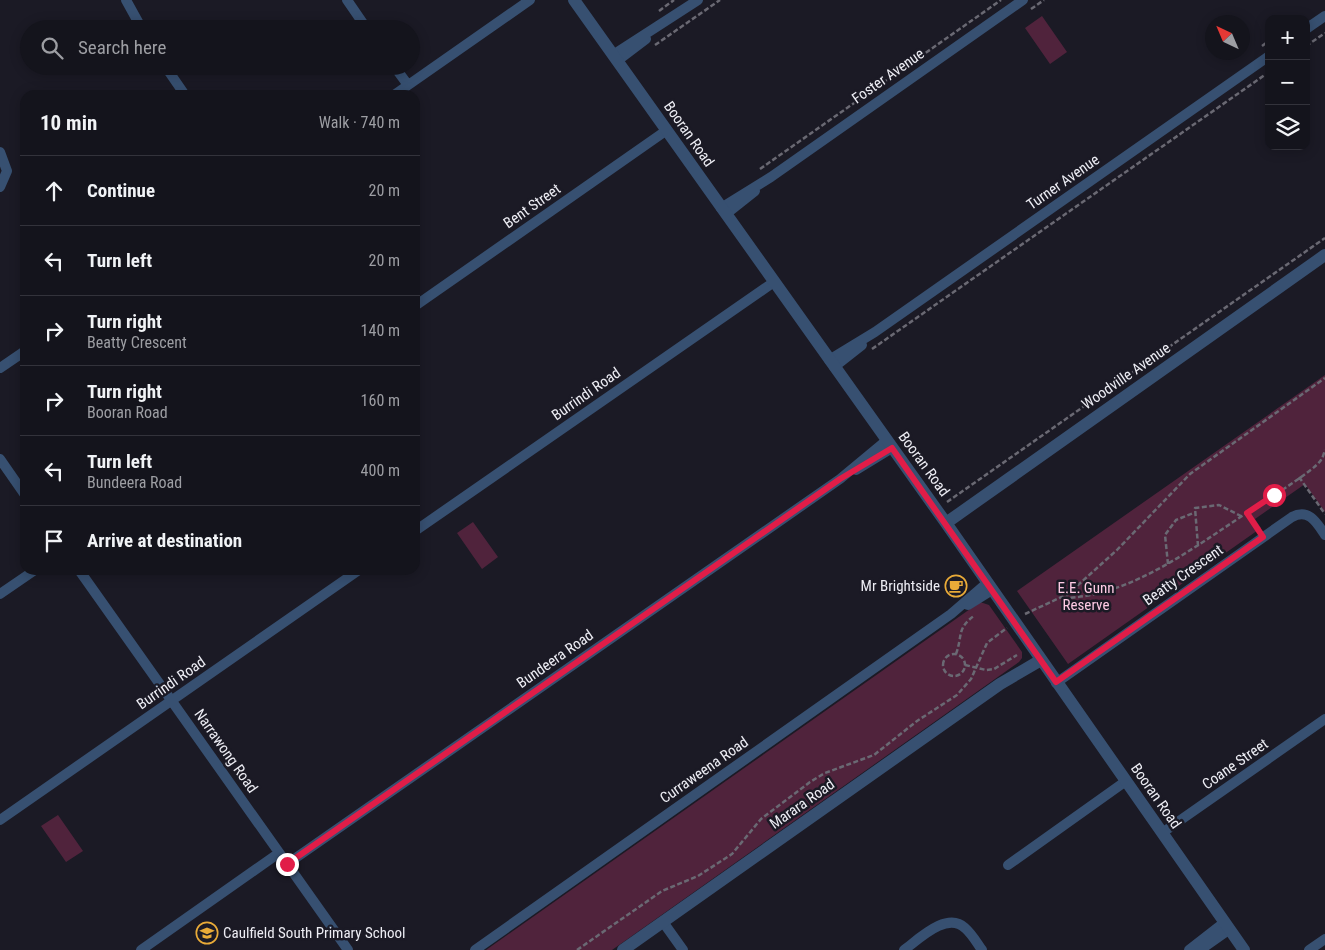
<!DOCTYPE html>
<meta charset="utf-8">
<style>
:root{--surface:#14141c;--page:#212129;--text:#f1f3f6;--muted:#9d9ea3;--line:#33333b}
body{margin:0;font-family:"Roboto Condensed",sans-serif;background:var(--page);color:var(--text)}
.controls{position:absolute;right:15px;top:15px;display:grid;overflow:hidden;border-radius:10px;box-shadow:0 2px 12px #0003}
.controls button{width:45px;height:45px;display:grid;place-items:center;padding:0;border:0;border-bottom:1px solid var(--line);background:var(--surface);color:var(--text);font:25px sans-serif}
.compass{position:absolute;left:1205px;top:15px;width:45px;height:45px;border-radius:50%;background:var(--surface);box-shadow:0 2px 12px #0003;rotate:316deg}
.stop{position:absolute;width:15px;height:15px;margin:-11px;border:4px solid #e11d48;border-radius:50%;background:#fff}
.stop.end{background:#e11d48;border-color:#fff;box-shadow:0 1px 5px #0008}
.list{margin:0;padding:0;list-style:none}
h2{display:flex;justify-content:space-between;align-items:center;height:65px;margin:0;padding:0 20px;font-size:21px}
h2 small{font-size:16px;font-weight:400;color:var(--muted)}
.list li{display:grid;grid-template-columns:32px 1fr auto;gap:15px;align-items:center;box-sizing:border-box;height:70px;padding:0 20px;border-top:1px solid var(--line)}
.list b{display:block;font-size:19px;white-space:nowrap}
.list p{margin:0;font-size:16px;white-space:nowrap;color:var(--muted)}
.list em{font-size:16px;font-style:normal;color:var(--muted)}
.icon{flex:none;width:28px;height:28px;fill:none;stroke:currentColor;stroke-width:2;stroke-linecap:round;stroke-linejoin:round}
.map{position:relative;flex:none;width:1325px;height:950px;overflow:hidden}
.search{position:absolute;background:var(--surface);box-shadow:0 2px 12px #0003;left:20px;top:20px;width:400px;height:55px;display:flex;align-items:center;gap:12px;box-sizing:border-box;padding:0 18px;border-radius:28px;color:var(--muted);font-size:19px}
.panel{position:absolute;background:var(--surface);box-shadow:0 2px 12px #0003;left:20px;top:90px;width:400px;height:485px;border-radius:15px}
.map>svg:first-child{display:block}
.green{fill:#50233c}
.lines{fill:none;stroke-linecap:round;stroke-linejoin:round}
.path{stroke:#6a6973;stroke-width:2.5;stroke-dasharray:5 2.5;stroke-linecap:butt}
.minor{stroke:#375071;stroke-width:10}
.tertiary{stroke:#375071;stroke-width:12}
.route{stroke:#e11d48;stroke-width:6}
.labels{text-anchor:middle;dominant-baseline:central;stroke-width:5;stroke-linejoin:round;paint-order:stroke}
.street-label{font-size:15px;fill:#ededf4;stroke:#1b1a25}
.poi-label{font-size:15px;fill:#ededf4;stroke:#1b1a25;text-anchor:end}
.park-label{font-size:15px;fill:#fecae4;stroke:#1b1a25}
</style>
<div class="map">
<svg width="1325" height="950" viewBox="0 0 1325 950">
<rect width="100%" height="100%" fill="#1b1a25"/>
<path class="green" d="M1042 16 1067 52 1050 64 1025 28Z
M1325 375V512L1305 484 1255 519 1261 528 1068 664 1017 591Z
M473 522 498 557 482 569 457 533Z
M980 602 989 605 1022 652V658L1019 662 612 950H486Z
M58 815 83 851 66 862 41 826Z"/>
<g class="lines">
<path class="path" d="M1031 9 1044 0
M659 11 674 0
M655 45 720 0
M1262 46 1269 41
M1306 46 1325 33
M760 169 1001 0
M872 349 1269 72
M1299 477 1325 514
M947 502 1325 238
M1247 513 1257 528
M1198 546 1195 508 1219 505 1241 516
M1168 564 1165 535 1176 520 1196 512
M1063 598C1133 597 1199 543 1256 507 1269 498 1314 471 1321 460 1323 457 1324 453 1325 450
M1025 614 1068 594 1117 550 1190 474 1325 378
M956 654C963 635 956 629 975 615
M943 665a11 11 0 1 1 22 0a11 11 0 1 1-22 0Z
M965 665 986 670 994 669 1017 655
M577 950 662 891 698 876 732 854 761 819 810 782 825 773 874 755 917 721 957 695 971 679 987 643 1007 628"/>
<path class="minor" d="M126 0 142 29
M347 0 367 29
M1306 29 1325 16
M613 55 698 0
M617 61 646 39
M165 66 185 95
M394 66 408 85
M394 95 530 0
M0 152 7 171 0 187
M721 208 771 177 1023 0
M726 214 755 191
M415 306 667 130
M829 360 875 332 1269 56
M834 367 862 345
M0 368 25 351
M0 459 25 495
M856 470 892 448
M415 531 774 282
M79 570 348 950
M0 594 35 570
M968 605 992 590
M1056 683 1292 517C1309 508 1317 523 1325 535
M0 820 359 570
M1162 833 1325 719
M287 864 840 479 887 440
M1008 865 1126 781
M663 922 683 950
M141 950 279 853
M475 950 951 614 987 583
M904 950C919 939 947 911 965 928 972 934 977 943 982 950
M1189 950 1225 922
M1200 950 1230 929
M1309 950 1325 939"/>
<path class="tertiary" d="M574 0 946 523 1244 950
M946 523 1325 255
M623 950 1000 684 1041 660"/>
</g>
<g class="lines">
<path class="route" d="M287 864 840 479 892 448 1056 682 1263 537 1247 513 1274 495"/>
</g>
<defs>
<g id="cafe-ring" transform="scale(1.125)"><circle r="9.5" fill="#1b1a25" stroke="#e9ab38" stroke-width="1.5"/><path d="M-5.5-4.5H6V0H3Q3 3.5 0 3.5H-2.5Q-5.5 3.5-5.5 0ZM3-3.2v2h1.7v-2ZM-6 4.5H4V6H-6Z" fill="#e9ab38"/></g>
<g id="school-ring" transform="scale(1.125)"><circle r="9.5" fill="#1b1a25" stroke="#e9ab38" stroke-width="1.5"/><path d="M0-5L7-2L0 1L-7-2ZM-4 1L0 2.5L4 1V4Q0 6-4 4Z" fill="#e9ab38"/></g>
</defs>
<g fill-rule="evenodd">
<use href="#cafe-ring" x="956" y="586"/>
<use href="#school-ring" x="207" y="933"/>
</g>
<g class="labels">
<g class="street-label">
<text transform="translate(888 76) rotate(-35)">Foster Avenue</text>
<text transform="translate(689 134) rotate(55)">Booran Road</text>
<text transform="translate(1063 182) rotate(-35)">Turner Avenue</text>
<text transform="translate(532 206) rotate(-35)">Bent Street</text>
<text transform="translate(1126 376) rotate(-35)">Woodville Avenue</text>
<text transform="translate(586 394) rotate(-35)">Burrindi Road</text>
<text transform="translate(924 464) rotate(54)">Booran Road</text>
<text transform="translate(1183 575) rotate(-35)">Beatty Crescent</text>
<text transform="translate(555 659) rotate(-35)">Bundeera Road</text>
<text transform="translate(171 683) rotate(-35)">Burrindi Road</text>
<text transform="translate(226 751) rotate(55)">Narrawong Road</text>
<text transform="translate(1235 764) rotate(-35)">Coane Street</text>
<text transform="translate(704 770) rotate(-35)">Curraweena Road</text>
<text transform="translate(1156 796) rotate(55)">Booran Road</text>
<text transform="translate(802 804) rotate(-35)">Marara Road</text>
</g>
<g class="poi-label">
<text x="940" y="586">Mr Brightside</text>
<text x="223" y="933" text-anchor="start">Caulfield South Primary School</text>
</g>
<g class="park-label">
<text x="1086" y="588">E.E. Gunn<tspan x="1086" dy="17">Reserve</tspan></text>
</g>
</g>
</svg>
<div class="controls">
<button>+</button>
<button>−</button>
<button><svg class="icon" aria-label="layers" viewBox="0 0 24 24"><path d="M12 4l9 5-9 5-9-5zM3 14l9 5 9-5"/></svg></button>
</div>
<svg class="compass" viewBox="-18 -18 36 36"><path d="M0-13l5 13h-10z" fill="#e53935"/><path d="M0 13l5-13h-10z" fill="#9d9ea3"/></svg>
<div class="stop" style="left:1274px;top:495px"></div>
<div class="stop end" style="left:287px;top:864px"></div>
<div class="search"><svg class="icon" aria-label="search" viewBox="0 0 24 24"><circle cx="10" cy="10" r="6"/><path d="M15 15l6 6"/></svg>Search here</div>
<section class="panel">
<h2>10 min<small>Walk · 740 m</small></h2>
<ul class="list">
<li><svg class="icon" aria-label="ahead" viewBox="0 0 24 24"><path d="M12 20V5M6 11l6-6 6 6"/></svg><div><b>Continue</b></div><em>20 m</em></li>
<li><svg class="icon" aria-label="left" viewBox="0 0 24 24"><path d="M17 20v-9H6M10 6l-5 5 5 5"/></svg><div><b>Turn left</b></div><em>20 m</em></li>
<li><svg class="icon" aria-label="right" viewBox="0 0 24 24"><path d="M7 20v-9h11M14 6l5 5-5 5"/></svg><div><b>Turn right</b><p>Beatty Crescent</p></div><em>140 m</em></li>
<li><svg class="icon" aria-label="right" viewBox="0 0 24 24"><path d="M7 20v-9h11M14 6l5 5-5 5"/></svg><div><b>Turn right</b><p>Booran Road</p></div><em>160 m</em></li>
<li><svg class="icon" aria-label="left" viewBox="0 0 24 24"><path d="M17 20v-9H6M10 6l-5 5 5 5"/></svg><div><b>Turn left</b><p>Bundeera Road</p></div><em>400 m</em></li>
<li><svg class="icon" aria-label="arrive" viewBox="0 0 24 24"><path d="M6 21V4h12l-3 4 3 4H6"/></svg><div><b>Arrive at destination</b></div></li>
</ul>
</section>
</div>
